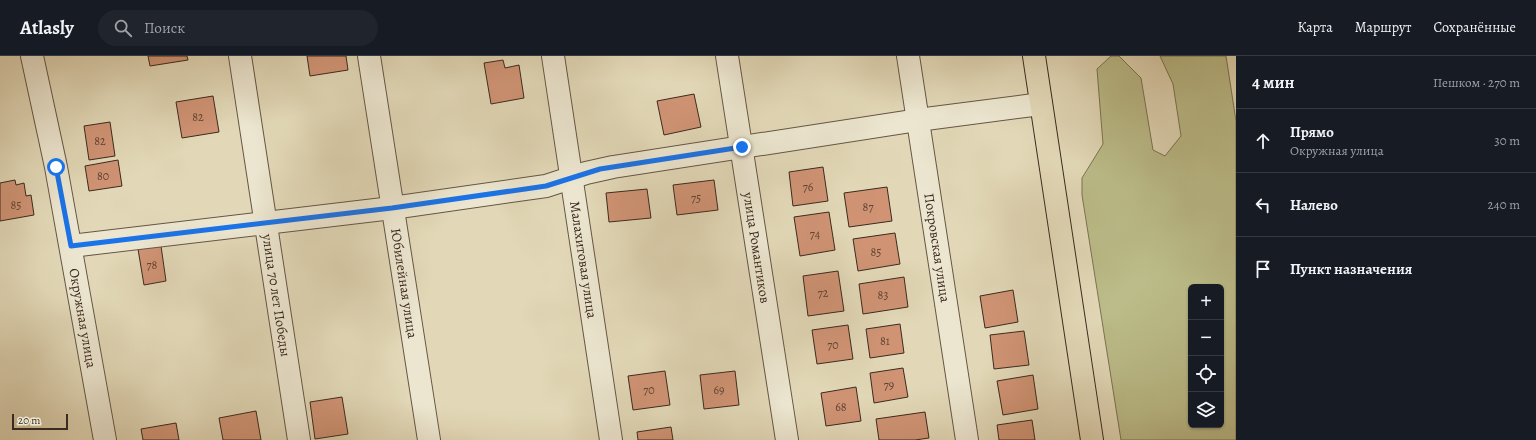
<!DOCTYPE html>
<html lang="ru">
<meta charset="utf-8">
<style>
:root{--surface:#171b24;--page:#20242c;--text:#f1f3f6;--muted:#9ea1a6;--line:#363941}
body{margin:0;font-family:Alegreya,serif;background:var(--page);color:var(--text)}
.controls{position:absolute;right:12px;bottom:12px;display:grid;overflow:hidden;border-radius:6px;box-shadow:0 1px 3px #0004}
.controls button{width:36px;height:36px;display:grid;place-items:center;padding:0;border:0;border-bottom:1px solid var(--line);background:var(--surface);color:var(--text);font:20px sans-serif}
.scale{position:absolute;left:12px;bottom:10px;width:56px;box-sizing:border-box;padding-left:4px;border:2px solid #3b2a1f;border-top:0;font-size:11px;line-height:14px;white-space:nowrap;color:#3b2a1f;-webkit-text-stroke:3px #ece6d0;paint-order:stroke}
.stop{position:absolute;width:12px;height:12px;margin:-9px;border:3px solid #1a73e8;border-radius:50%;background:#fff}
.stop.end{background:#1a73e8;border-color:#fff;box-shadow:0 1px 4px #0008}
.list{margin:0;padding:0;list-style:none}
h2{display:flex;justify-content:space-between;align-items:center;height:52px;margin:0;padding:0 16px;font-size:17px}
h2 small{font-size:13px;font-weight:400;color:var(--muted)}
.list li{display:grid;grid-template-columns:26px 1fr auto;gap:12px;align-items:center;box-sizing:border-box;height:64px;padding:0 16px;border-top:1px solid var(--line)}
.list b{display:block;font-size:15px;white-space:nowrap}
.list p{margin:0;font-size:13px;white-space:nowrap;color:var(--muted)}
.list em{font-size:13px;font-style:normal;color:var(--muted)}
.icon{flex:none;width:22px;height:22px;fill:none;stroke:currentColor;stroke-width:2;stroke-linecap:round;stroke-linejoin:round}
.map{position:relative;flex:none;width:1236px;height:384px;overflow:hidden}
header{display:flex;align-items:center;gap:24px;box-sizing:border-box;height:56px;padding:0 20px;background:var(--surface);border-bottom:1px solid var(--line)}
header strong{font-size:19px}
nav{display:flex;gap:22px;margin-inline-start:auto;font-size:14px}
.search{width:280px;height:36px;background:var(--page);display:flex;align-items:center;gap:10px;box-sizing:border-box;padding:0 14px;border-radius:22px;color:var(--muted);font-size:15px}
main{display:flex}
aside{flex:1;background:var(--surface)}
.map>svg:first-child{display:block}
.green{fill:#bbbc89;stroke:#7b7354;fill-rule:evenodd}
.building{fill:#d09475;stroke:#3b2a1f}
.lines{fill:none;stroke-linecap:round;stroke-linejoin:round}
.minor-casing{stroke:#655645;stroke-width:24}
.major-casing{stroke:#3b2a1f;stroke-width:24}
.minor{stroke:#ece6d0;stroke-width:22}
.major{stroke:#e2d8b7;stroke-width:22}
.route{stroke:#1a73e8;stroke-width:5}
.labels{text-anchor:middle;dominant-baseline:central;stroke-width:4;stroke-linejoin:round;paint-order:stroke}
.number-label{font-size:12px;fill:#604434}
.street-label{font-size:14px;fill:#3b2a1f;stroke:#ece6d0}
</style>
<header>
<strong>Atlasly</strong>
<div class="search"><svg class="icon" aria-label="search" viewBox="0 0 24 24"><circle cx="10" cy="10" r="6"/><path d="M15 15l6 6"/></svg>Поиск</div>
<nav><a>Карта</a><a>Маршрут</a><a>Сохранённые</a></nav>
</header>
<main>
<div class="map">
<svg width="1236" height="384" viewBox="0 0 1236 384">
<rect width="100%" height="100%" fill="#e2d8b7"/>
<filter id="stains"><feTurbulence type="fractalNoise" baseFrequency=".005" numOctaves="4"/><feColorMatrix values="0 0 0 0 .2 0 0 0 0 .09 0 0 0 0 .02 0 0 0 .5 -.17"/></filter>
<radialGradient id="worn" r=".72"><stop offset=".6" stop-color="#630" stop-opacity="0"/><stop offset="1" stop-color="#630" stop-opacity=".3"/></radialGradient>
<path class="green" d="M1111 0H1119L1141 22 1153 94 1165 100 1181 80 1173 28 1160 0H1226L1236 65V384H1121L1082 139V122L1103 88 1097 13ZM1191 231H1221V369H1191Z"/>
<path class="building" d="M148 0H187L188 4 150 10Z
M307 0H346L348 14 310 20Z
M503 4 505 12 519 9 524 42 491 48 484 7Z
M694 38 701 71 664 79 657 45Z
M213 40 219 76 182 82 176 46Z
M110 66 115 100 89 104 84 70Z
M118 104 122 130 89 135 85 110Z
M823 111 828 145 793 150 789 116Z
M15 124 16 129 24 127 26 140 31 139 34 159 0 165V127Z
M714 124 718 154 677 159 673 129Z
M887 131 892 165 849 171 844 137Z
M647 133 651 162 609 166 606 137Z
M829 156 835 194 800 200 794 161Z
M895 177 900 208 858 215 853 183Z
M161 190 166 225 144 229 138 193Z
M838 215 844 255 808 260 803 220Z
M904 221 908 251 863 258 859 228Z
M1013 234 1018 266 985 272 980 240Z
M900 268 904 297 870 302 866 273Z
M848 269 853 303 817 308 812 274Z
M1024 275 1029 309 994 313 990 279Z
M903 312 908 341 874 347 870 317Z
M665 315 670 349 633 354 628 320Z
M735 315 739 349 704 353 700 319Z
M1033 319 1038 353 1003 359 997 325Z
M856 331 861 365 826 370 821 337Z
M342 341 348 378 315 383 310 346Z
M256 355 261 384H223L219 362Z
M925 356 929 382 915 384H879L876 363Z
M1032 364 1035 384H999L997 369Z
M176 367 179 384H143L141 373Z
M671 371 673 384H638L637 376Z"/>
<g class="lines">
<g class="minor-casing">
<g id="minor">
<path id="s1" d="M32 0 56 111 105 384"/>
<path id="s2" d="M240 0 299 384"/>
<path id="s3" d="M369 0 429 384"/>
<path id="s4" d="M553 0 611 384"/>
<path id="s5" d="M727 0 787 384"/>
<path id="s6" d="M908 0 967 384"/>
<path d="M71 190 392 152 546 130 586 117 613 111 918 64 1041 48"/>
</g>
</g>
<g class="major-casing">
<path id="major" d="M1034 0 1092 384"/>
</g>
<use href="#minor" class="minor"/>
<use href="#major" class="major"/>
</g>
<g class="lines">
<path class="route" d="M56 111 71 190 392 152 546 130 600 113 742 91"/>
</g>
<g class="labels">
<g class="number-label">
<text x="198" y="61">82</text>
<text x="100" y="85">82</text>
<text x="103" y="120">80</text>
<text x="808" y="131">76</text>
<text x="696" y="142">75</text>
<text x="16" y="149">85</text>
<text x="868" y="151">87</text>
<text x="815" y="178">74</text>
<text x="876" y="196">85</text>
<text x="152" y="209">78</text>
<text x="823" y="237">72</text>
<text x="883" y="239">83</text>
<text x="885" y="285">81</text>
<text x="833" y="289">70</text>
<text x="889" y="329">79</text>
<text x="649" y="334">70</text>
<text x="719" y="334">69</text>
<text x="841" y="351">68</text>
</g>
<g class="street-label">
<text stroke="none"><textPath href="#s5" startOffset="194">улица Романтиков</textPath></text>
<text stroke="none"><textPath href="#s6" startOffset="194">Покровская улица</textPath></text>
<text stroke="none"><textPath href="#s4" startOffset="206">Малахитовая улица</textPath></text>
<text stroke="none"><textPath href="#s3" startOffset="230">Юбилейная улица</textPath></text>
<text stroke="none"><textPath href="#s2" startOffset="242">улица 70 лет Победы</textPath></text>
<text stroke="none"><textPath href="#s1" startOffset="267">Окружная улица</textPath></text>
</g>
</g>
<rect width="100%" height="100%" filter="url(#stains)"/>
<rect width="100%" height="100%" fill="url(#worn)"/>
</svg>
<div class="controls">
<button>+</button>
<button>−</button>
<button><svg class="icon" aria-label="locate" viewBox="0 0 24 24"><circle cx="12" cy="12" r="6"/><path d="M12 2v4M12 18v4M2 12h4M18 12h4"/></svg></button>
<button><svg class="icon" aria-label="layers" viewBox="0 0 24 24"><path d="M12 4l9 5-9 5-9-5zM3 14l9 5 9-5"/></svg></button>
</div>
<div class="scale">20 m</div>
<div class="stop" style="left:56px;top:111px"></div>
<div class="stop end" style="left:742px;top:91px"></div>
</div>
<aside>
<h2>4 мин<small>Пешком · 270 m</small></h2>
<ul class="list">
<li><svg class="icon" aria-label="ahead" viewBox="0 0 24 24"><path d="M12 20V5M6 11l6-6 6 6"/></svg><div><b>Прямо</b><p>Окружная улица</p></div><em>30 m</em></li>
<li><svg class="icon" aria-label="left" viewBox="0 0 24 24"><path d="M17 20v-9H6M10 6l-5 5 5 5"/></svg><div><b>Налево</b></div><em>240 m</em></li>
<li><svg class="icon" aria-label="arrive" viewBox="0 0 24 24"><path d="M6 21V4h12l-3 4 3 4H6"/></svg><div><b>Пункт назначения</b></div></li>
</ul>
</aside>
</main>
